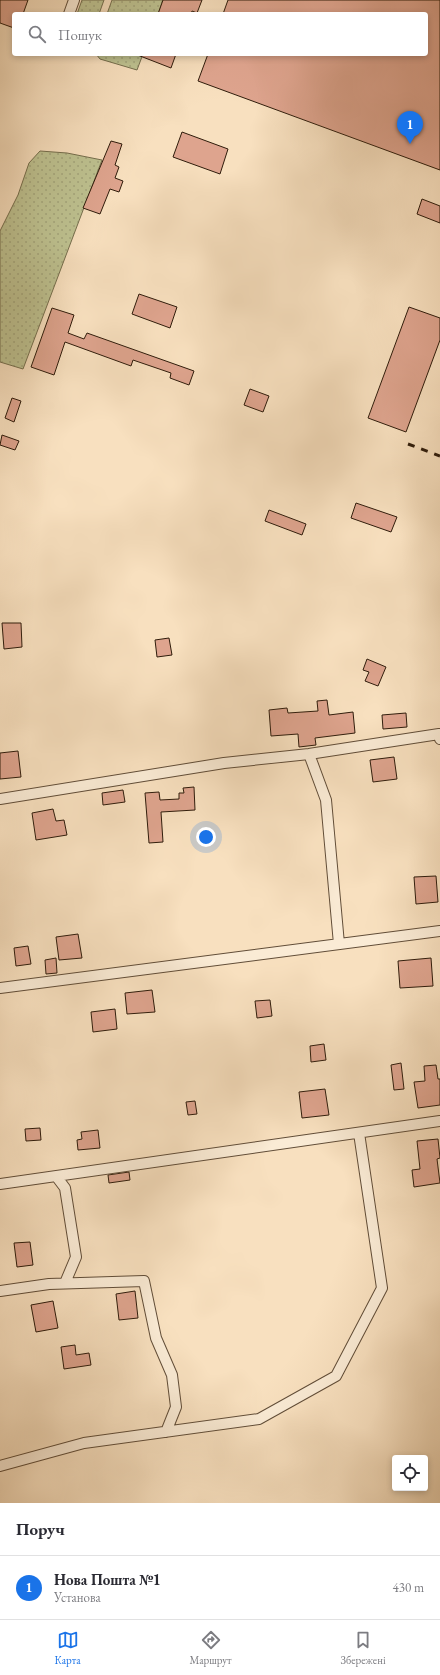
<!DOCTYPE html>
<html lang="uk">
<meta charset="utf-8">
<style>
:root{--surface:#fff;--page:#f7f7f7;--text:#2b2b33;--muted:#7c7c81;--line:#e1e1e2;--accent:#1a73e8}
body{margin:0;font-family:"EB Garamond",serif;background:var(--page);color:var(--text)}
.controls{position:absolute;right:12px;bottom:12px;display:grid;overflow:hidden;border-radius:4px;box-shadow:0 2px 6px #0003}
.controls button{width:36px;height:36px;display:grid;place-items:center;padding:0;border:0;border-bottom:1px solid var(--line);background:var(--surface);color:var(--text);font:20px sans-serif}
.you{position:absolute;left:206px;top:837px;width:14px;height:14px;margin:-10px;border:3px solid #fff;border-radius:50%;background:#1a73e8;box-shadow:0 0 0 6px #1a73e833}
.badge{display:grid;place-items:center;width:26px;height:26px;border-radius:50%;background:var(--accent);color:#fff;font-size:13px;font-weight:700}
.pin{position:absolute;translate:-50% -33px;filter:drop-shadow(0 1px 2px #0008)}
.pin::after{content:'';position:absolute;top:21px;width:14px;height:12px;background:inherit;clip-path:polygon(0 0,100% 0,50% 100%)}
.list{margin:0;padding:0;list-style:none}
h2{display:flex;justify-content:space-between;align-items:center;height:52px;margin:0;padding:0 16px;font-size:17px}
h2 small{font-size:13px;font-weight:400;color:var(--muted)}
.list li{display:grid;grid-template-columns:26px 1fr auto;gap:12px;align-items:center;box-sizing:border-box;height:64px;padding:0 16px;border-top:1px solid var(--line)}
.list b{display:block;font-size:15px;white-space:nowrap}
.list p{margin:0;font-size:13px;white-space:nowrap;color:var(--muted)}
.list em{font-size:13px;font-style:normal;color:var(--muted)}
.icon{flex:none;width:22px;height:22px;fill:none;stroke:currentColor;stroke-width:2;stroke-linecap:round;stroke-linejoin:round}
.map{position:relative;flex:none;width:440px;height:1503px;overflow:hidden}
.search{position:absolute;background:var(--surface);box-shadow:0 2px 6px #0003;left:12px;right:12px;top:12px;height:44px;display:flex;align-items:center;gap:10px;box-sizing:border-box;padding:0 14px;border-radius:4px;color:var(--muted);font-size:15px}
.sheet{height:116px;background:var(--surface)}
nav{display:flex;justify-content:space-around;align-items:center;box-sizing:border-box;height:56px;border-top:1px solid var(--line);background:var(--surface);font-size:11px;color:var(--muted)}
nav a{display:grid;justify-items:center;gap:2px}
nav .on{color:var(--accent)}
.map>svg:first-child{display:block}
.grass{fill:url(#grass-dots);stroke:#766f4e}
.building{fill:#dea48e;stroke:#2f1c0b}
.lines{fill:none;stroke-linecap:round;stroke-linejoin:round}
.street-casing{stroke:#614d38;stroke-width:12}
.street{stroke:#faebd5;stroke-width:10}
.rail{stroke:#2f1c0b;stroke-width:3;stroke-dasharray:7 7;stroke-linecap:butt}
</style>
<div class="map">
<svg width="440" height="1503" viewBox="0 0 440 1503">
<defs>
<pattern id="grass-dots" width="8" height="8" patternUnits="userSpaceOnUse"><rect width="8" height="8" fill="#bec291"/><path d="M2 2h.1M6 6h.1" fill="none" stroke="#a4a67c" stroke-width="1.8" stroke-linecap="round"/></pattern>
</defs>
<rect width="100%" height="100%" fill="#f8e0bf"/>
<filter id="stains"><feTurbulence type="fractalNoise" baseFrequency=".005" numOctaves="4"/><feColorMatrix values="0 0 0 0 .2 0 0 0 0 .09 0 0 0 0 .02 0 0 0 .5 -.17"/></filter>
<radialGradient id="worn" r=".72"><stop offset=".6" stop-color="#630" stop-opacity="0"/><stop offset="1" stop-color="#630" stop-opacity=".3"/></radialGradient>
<path class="grass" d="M82 0H104L99 14H77Z
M112 0H163L158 14H107Z
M96 54H143L137 70 100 59Z
M40 151 67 153 102 160 23 369 0 362V231L18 195 29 163Z"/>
<path class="building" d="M0 0H28L23 14H14V28L0 23Z
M163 0H202L197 13 192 11 191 14H158Z
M228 0H440V170L198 81 208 54H426V14H223Z
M135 54H176L171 68Z
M182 132 228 149 220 174 173 157Z
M111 141 122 144 115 165 119 167 115 178 123 181 119 192 110 189 100 214 83 208Z
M422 199 440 206V223L417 214Z
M139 294 177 307 170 328 132 314Z
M409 307 440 318V340L406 432 368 418Z
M52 308 74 315 68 333 84 339 87 333 194 371 189 385 170 378 171 373 133 360 131 366 65 342 54 375 31 367Z
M250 389 269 396 263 412 244 405Z
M12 398 21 401 14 422 5 418Z
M2 435 19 441 15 450 0 445Z
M356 503 397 517 391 532 351 518Z
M269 510 306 524 302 535 265 521Z
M2 623H21L22 647 4 649Z
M169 638 172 655 157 657 155 640Z
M367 659 386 667 378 686 365 681 369 672 363 670Z
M327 700 329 715 353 712 355 733 315 738 316 745 299 747 298 734 271 736 269 710 287 708 288 713 318 711 317 701Z
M406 713 407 727 383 729 382 715Z
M18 751 21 777 0 779V753Z
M394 757 397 779 373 782 370 760Z
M194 787 195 810 161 812 163 842 149 843 145 793 159 792 160 800 179 799V793H184L183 788Z
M123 790 125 802 103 805 102 793Z
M53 809 56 821 64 820 67 835 36 840 32 813Z
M436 876 438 902 416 904 414 877Z
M78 934 82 958 59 960 56 937Z
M28 946 31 964 16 966 14 948Z
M56 958 57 973 46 974 45 960Z
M431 958 433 986 400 988 398 961Z
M152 990 155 1012 127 1014 125 993Z
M270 1000 272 1016 257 1018 255 1001Z
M115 1009 117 1029 93 1032 91 1012Z
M324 1044 326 1060 311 1062 310 1046Z
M401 1063 404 1089 394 1090 391 1065Z
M436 1065 438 1079H440V1105L418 1108 414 1082 425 1081 424 1066Z
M325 1089 329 1115 302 1118 299 1092Z
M195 1101 197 1114 188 1115 186 1102Z
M40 1128 41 1140 26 1141 25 1129Z
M98 1130 100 1148 78 1150 77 1140 82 1139 81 1132Z
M438 1139 440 1158 437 1159 440 1183 414 1187 412 1170 420 1169 417 1141Z
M129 1172 130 1180 109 1183 108 1175Z
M30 1242 33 1265 17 1267 14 1243Z
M135 1291 138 1318 119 1320 116 1294Z
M53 1301 58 1328 36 1332 31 1305Z
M75 1345 76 1355 89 1353 91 1365 64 1369 61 1347Z"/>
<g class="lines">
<g class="street-casing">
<path id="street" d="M69 14 74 0
M309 754 326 800 339 944
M0 799 224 763 309 754 439 734 440 739
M0 988 440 931
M56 1176 65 1188 76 1257 65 1283
M0 1184 440 1121
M0 1291 49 1284 144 1281 156 1338 172 1375 176 1407 166 1432
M0 1466 84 1443 259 1419 336 1376 382 1288 359 1133"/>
</g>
<use href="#street" class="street"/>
<path class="rail" d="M408 444 440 456"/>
</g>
<rect width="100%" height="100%" filter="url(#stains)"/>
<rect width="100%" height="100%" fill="url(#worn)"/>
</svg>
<div class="controls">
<button><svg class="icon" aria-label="locate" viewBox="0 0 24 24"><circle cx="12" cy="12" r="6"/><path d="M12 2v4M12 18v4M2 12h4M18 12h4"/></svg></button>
</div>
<div class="you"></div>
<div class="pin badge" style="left:410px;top:144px">1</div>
<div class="search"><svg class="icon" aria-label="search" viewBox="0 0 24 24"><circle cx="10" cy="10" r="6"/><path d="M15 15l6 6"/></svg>Пошук</div>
</div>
<section class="sheet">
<h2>Поруч<small></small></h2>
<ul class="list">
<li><span class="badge">1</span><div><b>Нова Пошта №1</b><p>Установа</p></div><em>430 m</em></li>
</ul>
</section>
<nav>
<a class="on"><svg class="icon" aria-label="map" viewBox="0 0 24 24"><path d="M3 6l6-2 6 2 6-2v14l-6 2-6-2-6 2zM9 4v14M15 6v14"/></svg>Карта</a>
<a><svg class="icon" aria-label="directions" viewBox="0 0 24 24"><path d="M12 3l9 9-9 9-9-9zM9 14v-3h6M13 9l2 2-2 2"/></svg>Маршрут</a>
<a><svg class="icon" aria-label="saved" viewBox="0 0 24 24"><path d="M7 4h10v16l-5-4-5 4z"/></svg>Збережені</a>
</nav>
